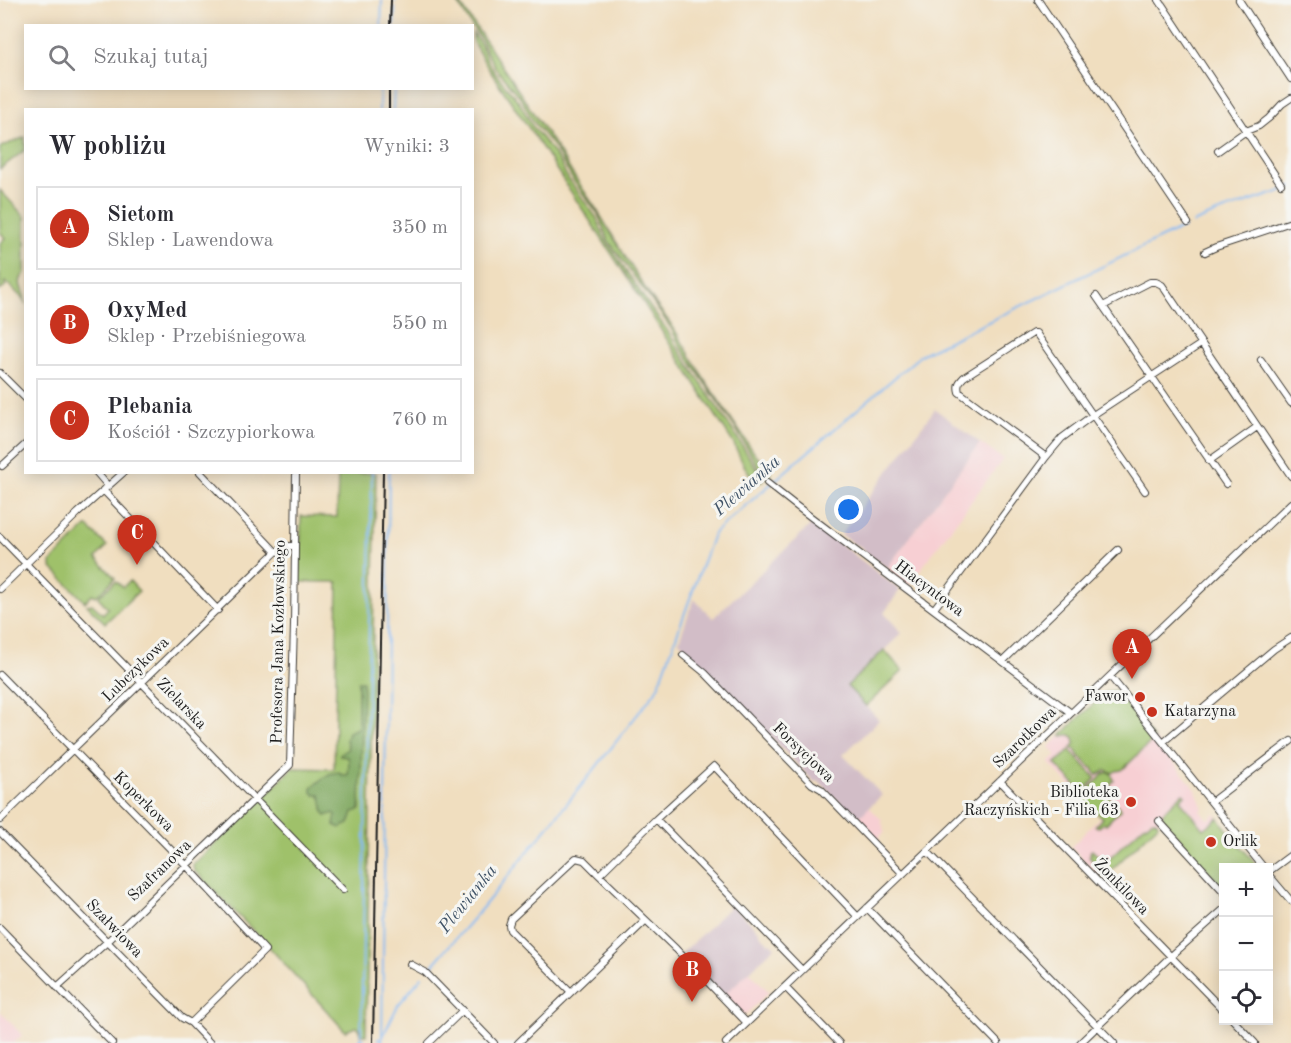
<!DOCTYPE html>
<html lang="pl">
<meta charset="utf-8">
<style>
:root{--surface:#fff;--page:#f2f2f3;--text:#2b2b33;--muted:#7c7c81;--line:#e1e1e2;--accent:#c8321e}
body{margin:0;font-family:"Old Standard TT",serif;background:var(--page);color:var(--text)}
.controls{position:absolute;right:18px;bottom:18px;display:grid;overflow:hidden;border-radius:0px;box-shadow:0 3px 15px #0003}
.controls button{width:54px;height:54px;display:grid;place-items:center;padding:0;border:0;border-bottom:2px solid var(--line);background:var(--surface);color:var(--text);font:30px sans-serif}
.you{position:absolute;left:849px;top:510px;width:21px;height:21px;margin:-15px;border:4px solid #fff;border-radius:50%;background:#1a73e8;box-shadow:0 0 0 9px #1a73e833}
.badge{display:grid;place-items:center;width:39px;height:39px;border-radius:50%;background:var(--accent);color:#fff;font-size:20px;font-weight:700}
.pin{position:absolute;translate:-50% -50px;filter:drop-shadow(0 2px 3px #0008)}
.pin::after{content:'';position:absolute;top:32px;width:21px;height:18px;background:inherit;clip-path:polygon(0 0,100% 0,50% 100%)}
.list{margin:0;padding:0;list-style:none}
h2{display:flex;justify-content:space-between;align-items:center;height:78px;margin:0;padding:0 24px;font-size:26px}
h2 small{font-size:20px;font-weight:400;color:var(--muted)}
.list li{display:grid;grid-template-columns:39px 1fr auto;gap:18px;align-items:center;box-sizing:border-box;height:84px;margin:0 12px 12px;padding:0 12px;border:2px solid var(--line);border-radius:0px}
.list b{display:block;font-size:22px;white-space:nowrap}
.list p{margin:0;font-size:20px;white-space:nowrap;color:var(--muted)}
.list em{font-size:20px;font-style:normal;color:var(--muted)}
.icon{flex:none;width:33px;height:33px;fill:none;stroke:currentColor;stroke-width:2;stroke-linecap:round;stroke-linejoin:round}
.map{position:relative;flex:none;width:1291px;height:1043px;overflow:hidden}
.search{position:absolute;background:var(--surface);box-shadow:0 3px 15px #0003;left:24px;top:24px;width:450px;height:66px;display:flex;align-items:center;gap:15px;box-sizing:border-box;padding:0 21px;border-radius:0px;color:var(--muted);font-size:22px}
.panel{position:absolute;background:var(--surface);box-shadow:0 3px 15px #0003;left:24px;top:108px;width:450px;height:366px;border-radius:0px}
.map>svg:first-child{display:block}
.built{fill:#f7cfd3}
.industrial{fill:#d2bdc7}
.green{fill:#9fc16a;stroke:#5e6e43;stroke-width:1.5}
.forest{fill:#7fa75e;stroke:#4e623d;stroke-width:1.5}
.lines{fill:none;stroke-linecap:round;stroke-linejoin:round}
.stream{stroke:#84b9f3;stroke-width:2}
.minor-casing{stroke:#3c3934;stroke-width:8}
.minor{stroke:#fff;stroke-width:6}
.rail{stroke:#1c1c1c;stroke-width:2}
.poi-dot{fill:#c8321e;stroke:#f6f6f2;stroke-width:2}
.labels{text-anchor:middle;dominant-baseline:central;stroke-width:6;stroke-linejoin:round;paint-order:stroke}
.street-label{font-size:16px;fill:#1c1c1c;stroke:#f6f6f2}
.poi-label{font-size:16px;fill:#1c1c1c;stroke:#f6f6f2;text-anchor:end}
.water-label{font-size:18px;font-style:italic;fill:#405367;stroke:#f6f6f2}
</style>
<div class="map">
<svg width="1291" height="1043" viewBox="0 0 1291 1043">
<rect width="100%" height="100%" fill="#f6f6f2"/>
<filter id="ink" filterUnits="userSpaceOnUse"><feTurbulence type="fractalNoise" baseFrequency=".0167" numOctaves="2"/><feDisplacementMap in="SourceGraphic" scale="12" xChannelSelector="R" yChannelSelector="G"/><feConvolveMatrix kernelMatrix="1 2 1 2 8 2 1 2 1" color-interpolation-filters="sRGB"/></filter>
<filter id="wash" filterUnits="userSpaceOnUse"><feTurbulence type="fractalNoise" baseFrequency=".008" numOctaves="4" result="noise"/><feDisplacementMap in="SourceGraphic" scale="24" xChannelSelector="R" yChannelSelector="G"/><feGaussianBlur stdDeviation="1.35" result="paint"/><feColorMatrix in="noise" values="0 0 0 0 0 0 0 0 0 0 0 0 0 0 0 0 0 1.4 0 .05"/><feComposite in="paint" operator="in"/></filter>
<g filter="url(#wash)">
<rect width="100%" height="100%" fill="#f0debf"/>
<path class="built" d="M980 443 1003 459 909 585 887 568Z
M1115 690 1196 790 1203 809 1200 811 1208 820 1215 814 1255 864 1224 868 1163 818 1157 823 1158 825 1102 879 1071 847 1100 817 1049 763 1057 755 1049 747 1106 692Z
M869 807 883 821 881 823 884 826 882 828 885 831 879 838 880 844 855 818 857 815 859 816Z
M749 971 769 992 745 1015H742L736 1009 732 1002H729L723 996Z
M0 1011 22 1035 14 1043H0Z"/>
<path class="industrial" d="M935 409 980 443 887 568 864 551 860 546 855 545 841 534Z
M813 523 900 590 884 613 902 633 847 686 879 720 843 755 882 795 859 817 857 815 855 818 818 780 814 782 679 641 694 599 713 618Z
M732 905 759 931V933L768 943H771L775 947 723 996 682 953Z"/>
<path class="green" d="M456 0H458L560 153 572 173 597 210 626 258 652 299 671 324 707 383 755 454 770 471 771 474 768 478 765 477 761 472 736 429 680 346 671 328 608 240 598 214 573 180 555 149 533 121 521 99 496 69 487 53 482 41 473 28 472 26 471 25Z
M473 33 481 44 488 62 495 73 519 102 533 127 557 158 569 180 596 217 605 239 652 310 667 330 675 344 735 434 763 480 761 482 757 483 753 479 743 464 734 444 645 305 537 140 488 68 473 42Z
M25 137V150L0 169V148L3 146Z
M0 190 25 217V273C14 285 26 290 25 303L22 299 23 297H21L6 282 4 283 6 285 0 291V243L5 238 0 232Z
M338 473H376L366 1035H360L359 1028 356 1027 345 1031 271 949 194 870 193 865 194 862 195 863 229 830 230 831C252 810 272 788 293 768L334 769 338 582H300L301 516 337 517Z
M87 526 107 546 96 558 115 578 99 594 95 596 93 594 85 602 51 567V562Z
M116 581 123 587 130 581 139 591 105 623 87 605 92 604 103 614 108 608 98 597Z
M884 650 903 671 866 706 847 686Z
M1115 690 1154 739 1122 770 1116 771 1113 773 1106 770 1098 775 1094 771 1093 768 1090 767 1077 753 1076 750 1072 748 1075 744 1074 738C1070 733 1067 735 1063 736L1061 735 1106 692Z
M1070 750 1096 778 1082 792 1055 764Z
M1108 772 1112 774 1114 781 1112 782 1109 788 1101 795 1105 793 1121 809 1106 824 1104 823 1099 827 1095 826 1102 818 1083 798 1085 796 1083 794 1099 779 1103 774Z
M1183 793 1185 795 1180 800 1204 829 1218 818 1258 867 1224 868 1223 888 1162 818 1163 812Z
M1154 820 1158 822V825L1102 879 1100 877 1104 873 1090 858 1089 856 1091 854 1090 852 1092 850 1105 862 1145 824 1146 825 1151 821Z"/>
<path class="forest" d="M358 681H363L360 810 353 812 349 824 340 828 334 825 336 815 334 813 326 816C321 809 324 803 320 795H315L312 792V787L329 774 339 772 342 775H348L349 761 348 757 340 756V754L348 749 346 740 348 732 358 728Z"/>
<g class="lines">
<path class="stream" d="M395 2V0
M381 26 382 0
M394 26 395 7
M379 110 380 88
M393 110 394 88
M1193 223 1217 213 1281 191 1291 186
M430 968 483 907 590 775 655 692 660 682 712 537 716 531 922 354 1184 227
M378 1039 382 1038 398 1005 422 977
M357 1043 360 1039H364
M361 1043 372 472
M382 1043 389 472"/>
</g>
</g>
<g filter="url(#ink)">
<g class="lines">
<g class="minor-casing">
<path id="minor" d="M1038 0 1188 223
M1159 0 1281 184
M1239 0 1291 79
M1218 151 1246 131 1259 126 1269 118 1282 104 1291 98
M1205 252 1216 247 1291 222
M1096 296 1226 484
M1103 306 1150 282H1156L1162 285 1291 476
M1261 360 1291 403
M0 373 26 399
M1046 457 959 392C957 385 959 382 964 377L1033 333H1036L1145 491
M1209 461 1257 427
M2 466 26 444
M96 472 108 486
M200 472 276 552
M767 483 795 505 1071 713
M103 490 218 610
M0 537 343 890
M0 589 78 513 124 472
M934 609 1046 457 1062 438 1093 415 1201 344
M683 655 705 673 812 784 821 789 903 874
M1003 661 1118 550
M0 675 186 865 265 950 191 1023
M1110 676 1264 868
M1163 742 1274 649 1291 638
M1000 781 1224 1011
M1211 802 1291 741
M656 819 802 970
M0 820 276 552 287 546H295
M1159 821 1224 892
M0 832 182 1018 191 1023 210 1043
M927 851 1114 1043
M1268 872 1291 855
M1268 874 1291 901
M599 875 656 819 714 766 858 917
M867 908 998 1043
M0 928 112 1043
M410 964 425 972 494 1043
M57 987 107 942 290 765 294 625 296 472
M785 987 839 1043
M571 992 645 921
M1233 1020 1255 1043
M429 1043 463 1010
M518 1043 571 992 510 930 509 925 511 919 576 858 584 860 599 875 676 949 747 1023
M726 1043 1291 503
M1080 1043 1170 957 1224 909"/>
</g>
<use href="#minor" class="minor"/>
<path class="rail" d="M390 26 391 0
M389 110V88
M373 1043 383 472"/>
</g>
</g>
<g class="poi-dot">
<circle cx="1140" cy="697" r="6"/>
<circle cx="1152" cy="712" r="6"/>
<circle cx="1131" cy="802" r="6"/>
<circle cx="1211" cy="842" r="6"/>
</g>
<g class="labels">
<g class="street-label">
<text transform="translate(929 589) rotate(37)">Hiacyntowa</text>
<text transform="translate(279 642) rotate(-89)">Profesora Jana Kozłowskiego</text>
<text transform="translate(136 670) rotate(-44)">Lubczykowa</text>
<text transform="translate(181 704) rotate(46)">Zielarska</text>
<text transform="translate(1025 738) rotate(-44)">Szarotkowa</text>
<text transform="translate(803 753) rotate(44)">Forsycjowa</text>
<text transform="translate(143 802) rotate(45)">Koperkowa</text>
<text transform="translate(160 871) rotate(-44)">Szafranowa</text>
<text transform="translate(1121 887) rotate(46)">Żonkilowa</text>
<text transform="translate(114 929) rotate(46)">Szałwiowa</text>
</g>
<g class="poi-label">
<text x="1128" y="697">Fawor</text>
<text x="1164" y="712" text-anchor="start">Katarzyna</text>
<text x="1119" y="793">Biblioteka<tspan x="1119" dy="18">Raczyńskich - Filia 63</tspan></text>
<text x="1223" y="842" text-anchor="start">Orlik</text>
</g>
<g class="water-label">
<text transform="translate(747 486) rotate(-41)">Plewianka</text>
<text transform="translate(468 899) rotate(-51)">Plewianka</text>
</g>
</g>
</svg>
<div class="controls">
<button>+</button>
<button>−</button>
<button><svg class="icon" aria-label="locate" viewBox="0 0 24 24"><circle cx="12" cy="12" r="6"/><path d="M12 2v4M12 18v4M2 12h4M18 12h4"/></svg></button>
</div>
<div class="you"></div>
<div class="pin badge" style="left:1132px;top:679px">A</div>
<div class="pin badge" style="left:692px;top:1002px">B</div>
<div class="pin badge" style="left:137px;top:565px">C</div>
<div class="search"><svg class="icon" aria-label="search" viewBox="0 0 24 24"><circle cx="10" cy="10" r="6"/><path d="M15 15l6 6"/></svg>Szukaj tutaj</div>
<section class="panel">
<h2>W pobliżu<small>Wyniki: 3</small></h2>
<ul class="list">
<li><span class="badge">A</span><div><b>Sietom</b><p>Sklep · Lawendowa</p></div><em>350 m</em></li>
<li><span class="badge">B</span><div><b>OxyMed</b><p>Sklep · Przebiśniegowa</p></div><em>550 m</em></li>
<li><span class="badge">C</span><div><b>Plebania</b><p>Kościół · Szczypiorkowa</p></div><em>760 m</em></li>
</ul>
</section>
</div>
